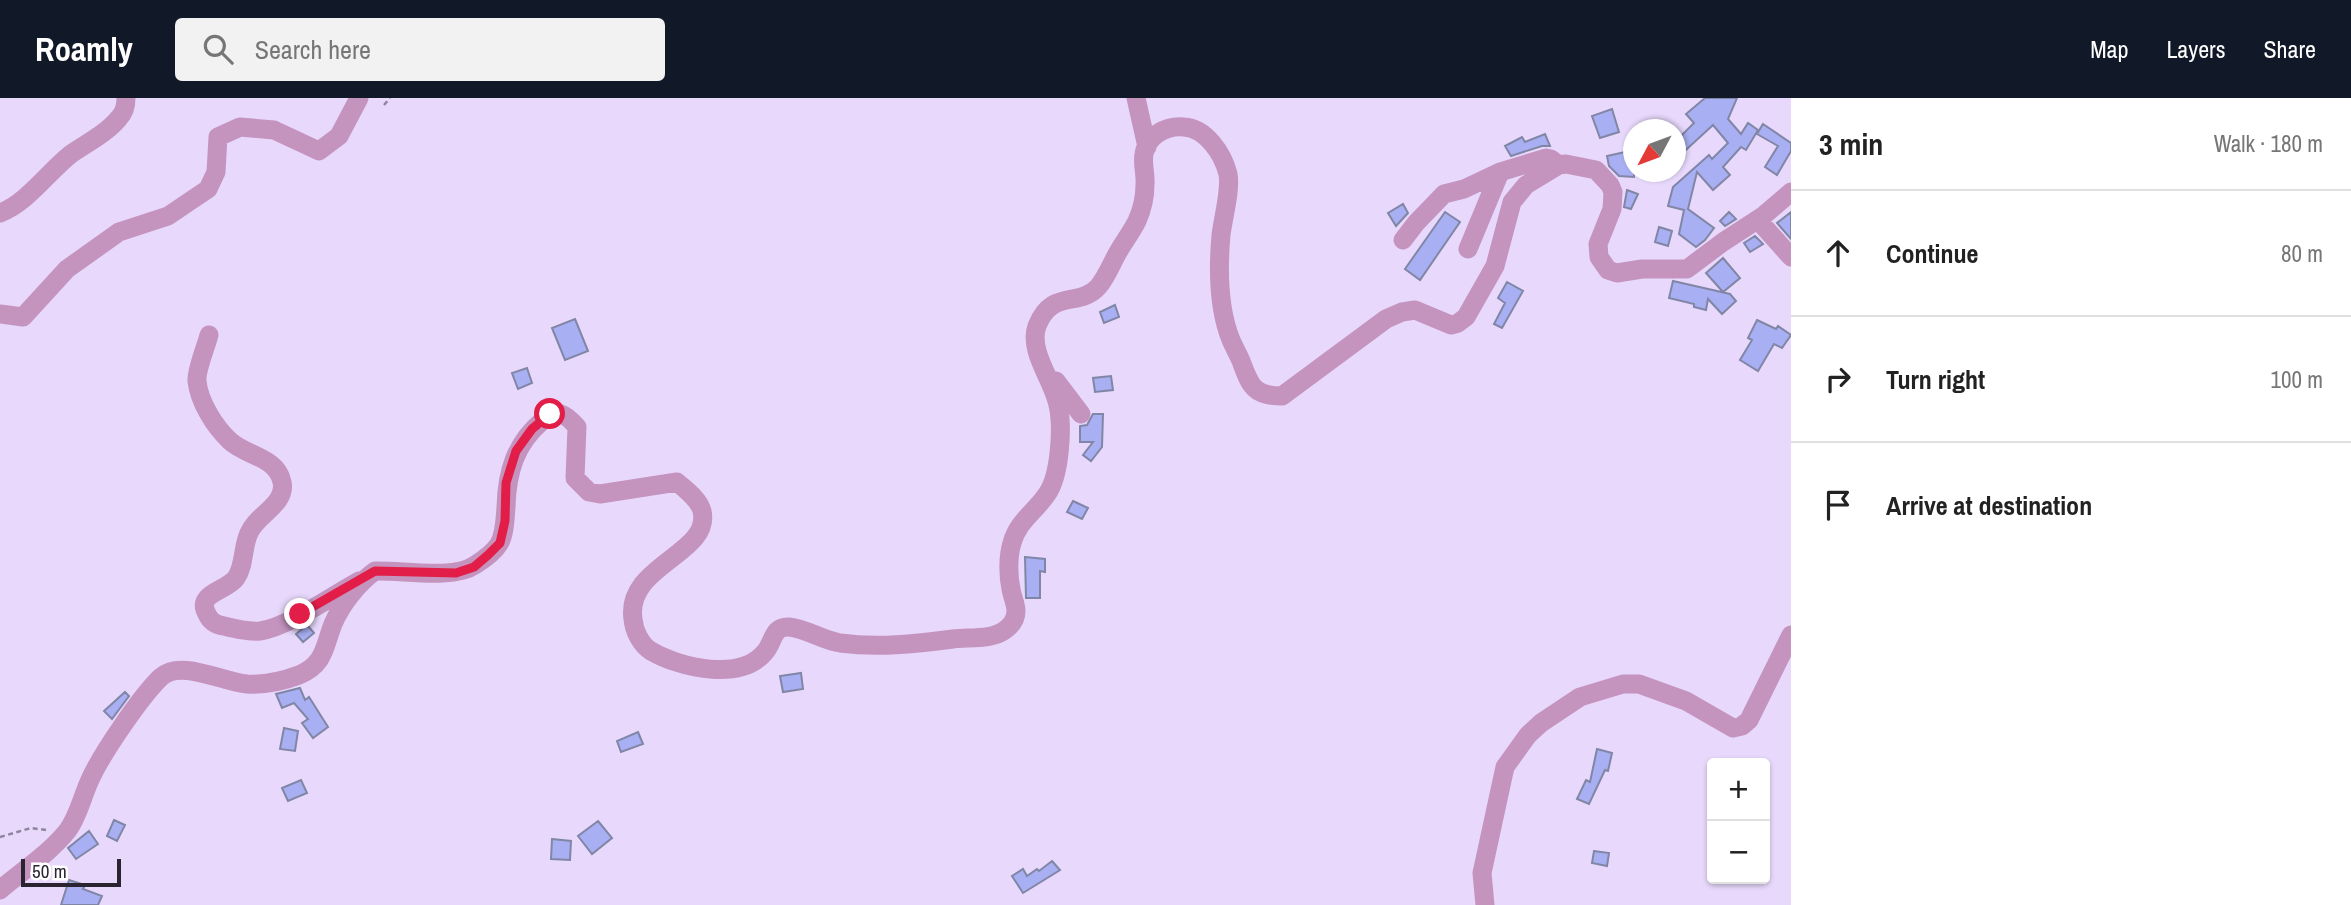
<!DOCTYPE html>
<meta charset="utf-8">
<style>
:root{--surface:#fff;--page:#f2f2f2;--text:#222;--muted:#767676;--line:#e0e0e0;--accent:#111827}
body{margin:0;font-family:"Archivo Narrow",sans-serif;background:var(--page);color:var(--text)}
.controls{position:absolute;right:21px;bottom:21px;display:grid;overflow:hidden;border-radius:7px;box-shadow:0 2px 5px #0004}
.controls button{width:63px;height:63px;display:grid;place-items:center;padding:0;border:0;border-bottom:2px solid var(--line);background:var(--surface);color:var(--text);font:35px sans-serif}
.compass{position:absolute;left:1623px;top:21px;width:63px;height:63px;border-radius:50%;background:var(--surface);box-shadow:0 2px 5px #0004;rotate:229deg}
.scale{position:absolute;left:21px;bottom:18px;width:100px;box-sizing:border-box;padding-left:7px;border:4px solid #2a2431;border-top:0;font-size:19px;line-height:24px;white-space:nowrap;color:#2a2431;-webkit-text-stroke:5px #fff;paint-order:stroke}
.stop{position:absolute;width:21px;height:21px;margin:-16px;border:5px solid #e11d48;border-radius:50%;background:#fff}
.stop.end{background:#e11d48;border-color:#fff;box-shadow:0 2px 7px #0008}
.list{margin:0;padding:0;list-style:none}
h2{display:flex;justify-content:space-between;align-items:center;height:91px;margin:0;padding:0 28px;font-size:30px}
h2 small{font-size:23px;font-weight:400;color:var(--muted)}
.list li{display:grid;grid-template-columns:46px 1fr auto;gap:21px;align-items:center;box-sizing:border-box;height:126px;padding:0 28px;border-top:2px solid var(--line)}
.list b{display:block;font-size:26px;white-space:nowrap}
.list em{font-size:23px;font-style:normal;color:var(--muted)}
.icon{flex:none;width:38px;height:38px;fill:none;stroke:currentColor;stroke-width:2;stroke-linecap:round;stroke-linejoin:round}
.map{position:relative;flex:none;width:1791px;height:807px;overflow:hidden}
header{display:flex;align-items:center;gap:42px;box-sizing:border-box;height:98px;padding:0 35px;background:var(--accent);color:#fff}
header strong{font-size:33px}
nav{display:flex;gap:38px;margin-inline-start:auto;font-size:24px}
.search{width:490px;height:63px;background:var(--page);display:flex;align-items:center;gap:18px;box-sizing:border-box;padding:0 24px;border-radius:7px;color:var(--muted);font-size:26px}
main{display:flex}
aside{flex:1;background:var(--surface)}
.map>svg:first-child{display:block}
.building{fill:#a8aff2;stroke:#8286a6;stroke-width:2}
.lines{fill:none;stroke-linecap:round;stroke-linejoin:round}
.path{stroke:#8f849d;stroke-width:2.5;stroke-dasharray:5 3.5;stroke-linecap:butt}
.minor{stroke:#c494bf;stroke-width:19}
.route{stroke:#e11d48;stroke-width:9}
</style>
<header>
<strong>Roamly</strong>
<div class="search"><svg class="icon" aria-label="search" viewBox="0 0 24 24"><circle cx="10" cy="10" r="6"/><path d="M15 15l6 6"/></svg>Search here</div>
<nav><a>Map</a><a>Layers</a><a>Share</a></nav>
</header>
<main>
<div class="map">
<svg width="1791" height="807" viewBox="0 0 1791 807">
<rect width="100%" height="100%" fill="#e8d9fc"/>
<path class="building" d="M1705 0H1737L1728 21 1741 36 1748 25 1758 32 1746 52 1741 49 1723 69 1730 77 1713 92 1697 74 1688 111 1714 130 1705 142 1696 149 1679 136 1684 112 1668 108 1673 89 1709 57 1712 61 1728 45 1713 27 1676 61V43L1694 25 1686 16Z
M1612 11 1619 34 1600 40 1592 18Z
M1763 26 1791 45V53L1777 77 1765 69 1778 48 1757 36Z
M1545 36 1550 48H1542L1511 58 1505 48 1522 39 1525 44Z
M1634 52V79L1619 78 1609 68 1607 58Z
M1627 92 1638 96 1631 111 1624 109Z
M1403 106 1408 115 1396 128 1388 115Z
M1445 114 1460 124 1420 182 1405 171Z
M1729 114 1736 121 1725 128 1720 123Z
M1791 114V141L1777 125Z
M1659 129 1672 133 1668 148 1655 144Z
M1755 138 1763 146 1750 154 1744 145Z
M1723 160 1740 180 1723 194 1706 175Z
M1673 183 1730 196 1736 203 1722 216 1708 201 1706 212 1694 209V206L1669 200Z
M1507 184 1523 193 1502 230 1494 226 1505 205 1498 200Z
M1115 207 1119 219 1104 225 1100 214Z
M575 221 588 253 565 262 552 230Z
M1757 222 1776 231 1778 228 1791 237 1782 250 1774 246 1758 273 1740 262 1752 242 1748 240Z
M527 270 532 285 518 291 512 275Z
M1111 278 1113 292 1095 294 1093 280Z
M1093 316H1103L1102 349 1091 363 1083 357 1093 344H1080V328L1087 327Z
M1073 403 1088 410 1082 421 1067 414Z
M1025 459 1045 461V474L1040 473V500H1026Z
M307 527 314 535 303 544 296 536Z
M801 575 803 591 783 594 780 578Z
M300 590 305 602 309 599 328 629 313 640 302 625 308 621 294 605 282 610 276 596Z
M125 594 129 598 112 621 104 613Z
M284 630 298 633 295 653 280 651Z
M638 634 643 646 621 654 617 643Z
M1597 651 1612 655 1608 673 1605 672 1589 706 1577 701 1586 682 1590 684Z
M301 682 307 695 288 703 282 690Z
M114 722 125 727 117 743 107 738Z
M598 723 612 740 592 756 578 738Z
M89 733 98 746 76 761 68 750Z
M552 741 571 743 570 762 551 761Z
M1594 753 1609 755 1607 768 1592 765Z
M1052 763 1060 772 1023 795 1012 778 1023 771 1027 778 1037 771 1039 773Z
M69 782 85 787 83 791 102 798 98 807H61Z"/>
<g class="lines">
<path class="path" d="M384 7 390 0
M0 739 31 730 46 732"/>
<path class="minor" d="M1136 0 1147 49
M0 115C27 105 48 74 71 56 87 45 107 35 119 20 124 15 126 7 126 0
M1758 122 1791 159
M1403 142 1416 125 1444 96 1464 91 1500 74 1546 60 1551 61 1559 67
M1468 151 1500 74
M0 216 23 219 67 171 119 134 168 118 208 91 216 74 218 39 240 29 274 32 319 53 339 38 359 0
M209 237C206 249 196 272 197 283 199 304 215 329 230 343 246 358 277 359 282 384 287 406 256 417 249 435 242 450 245 467 236 480 227 493 195 495 207 516 210 523 216 527 224 528 236 531 248 534 260 533 288 529 333 497 359 483
M1056 283 1081 316
M0 792C22 773 50 755 68 732 78 718 82 700 89 684 100 658 141 598 161 579 181 561 222 584 247 586 265 587 283 583 299 577 325 566 324 549 333 526 341 507 358 485 375 473 402 472 453 482 475 467 483 462 494 454 499 446 505 436 505 420 506 409 507 374 515 346 542 323 557 310 565 315 577 329L575 380 589 394 600 396 677 384C686 392 699 401 702 413 712 456 625 467 633 521 634 533 641 547 651 553 680 570 741 584 765 554 774 544 772 528 789 529 807 531 822 542 840 545 878 550 915 546 953 541 969 539 992 542 1005 532 1012 527 1016 521 1016 513 1016 506 1012 498 1011 491 1008 477 1008 458 1012 445 1018 423 1035 414 1047 396 1060 378 1063 329 1058 307 1053 282 1028 253 1037 228 1052 190 1079 210 1098 189 1106 180 1111 167 1117 156 1123 145 1131 135 1137 123 1142 112 1145 99 1145 86 1146 77 1142 66 1144 56 1147 38 1166 27 1184 29 1206 30 1223 56 1228 76 1231 92 1223 120 1221 137 1218 171 1218 210 1231 242 1234 249 1238 256 1241 263 1250 287 1253 298 1282 298L1386 221 1402 214 1415 212 1451 227 1458 225 1466 219 1495 168 1512 104 1526 87 1559 67 1566 66 1596 72 1610 87 1613 94 1612 111 1598 146 1599 159 1608 172 1617 175 1642 171H1687L1723 144 1763 118 1791 94
M1485 807 1482 775 1505 669 1528 637 1541 625 1580 599 1623 586H1639L1686 603 1733 630 1742 628 1749 622 1791 537"/>
</g>
<g class="lines">
<path class="route" d="M300 516 375 473 456 475 474 469 488 457 500 445 505 423 506 385 516 353 532 331 550 316"/>
</g>
</svg>
<div class="controls">
<button>+</button>
<button>−</button>
</div>
<svg class="compass" viewBox="-18 -18 36 36"><path d="M0-13l5 13h-10z" fill="#e53935"/><path d="M0 13l5-13h-10z" fill="#767676"/></svg>
<div class="scale">50 m</div>
<div class="stop" style="left:550px;top:316px"></div>
<div class="stop end" style="left:300px;top:516px"></div>
</div>
<aside>
<h2>3 min<small>Walk · 180 m</small></h2>
<ul class="list">
<li><svg class="icon" aria-label="ahead" viewBox="0 0 24 24"><path d="M12 20V5M6 11l6-6 6 6"/></svg><div><b>Continue</b></div><em>80 m</em></li>
<li><svg class="icon" aria-label="right" viewBox="0 0 24 24"><path d="M7 20v-9h11M14 6l5 5-5 5"/></svg><div><b>Turn right</b></div><em>100 m</em></li>
<li><svg class="icon" aria-label="arrive" viewBox="0 0 24 24"><path d="M6 21V4h12l-3 4 3 4H6"/></svg><div><b>Arrive at destination</b></div></li>
</ul>
</aside>
</main>
